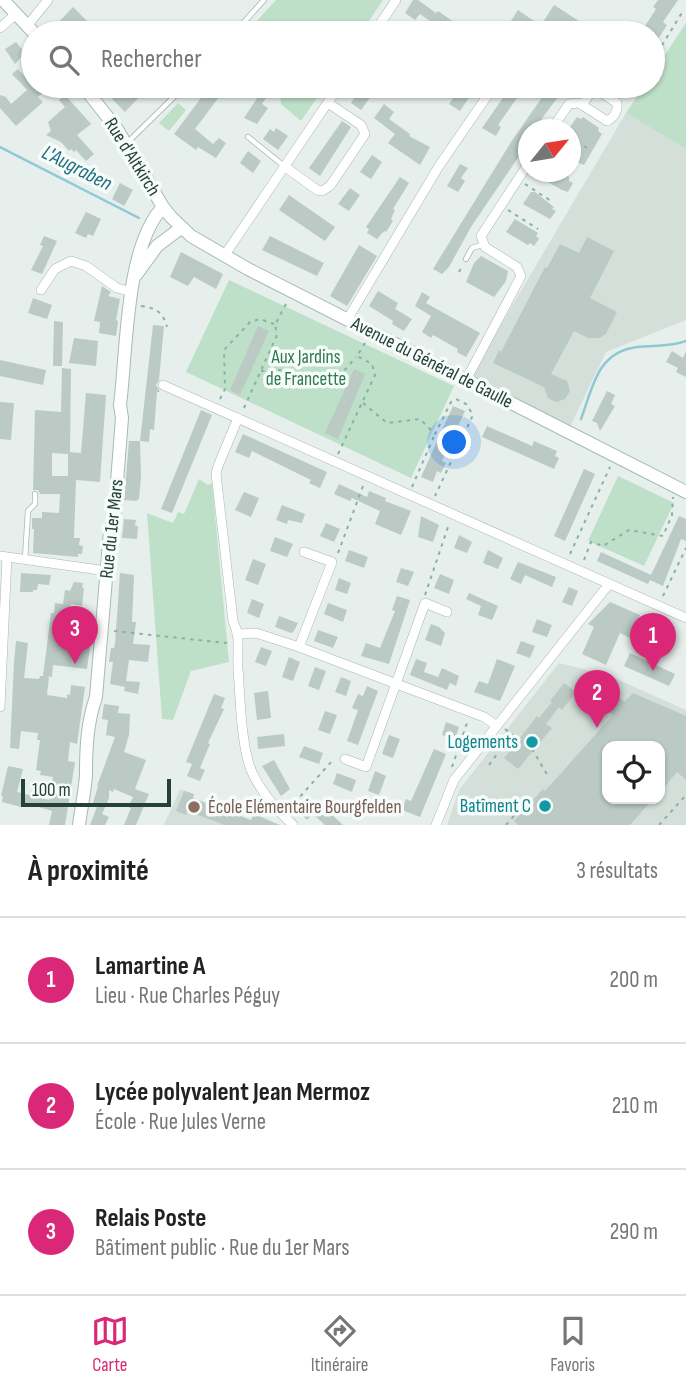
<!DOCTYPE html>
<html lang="fr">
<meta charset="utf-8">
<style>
:root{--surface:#fff;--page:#f6f6f6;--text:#222;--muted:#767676;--line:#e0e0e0;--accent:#db2777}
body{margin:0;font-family:"Sofia Sans Condensed",sans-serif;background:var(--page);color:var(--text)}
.controls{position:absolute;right:21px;bottom:21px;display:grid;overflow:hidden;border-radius:14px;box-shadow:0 2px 5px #0004}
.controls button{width:63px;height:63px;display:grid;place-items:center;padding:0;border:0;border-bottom:2px solid var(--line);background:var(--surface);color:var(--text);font:35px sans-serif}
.compass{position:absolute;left:518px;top:119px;width:63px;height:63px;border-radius:50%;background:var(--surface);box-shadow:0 2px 5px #0004;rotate:60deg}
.scale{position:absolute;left:21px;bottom:18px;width:150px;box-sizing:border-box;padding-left:7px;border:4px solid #24423a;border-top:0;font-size:19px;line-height:24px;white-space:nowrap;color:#24423a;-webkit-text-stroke:5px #f7fbf9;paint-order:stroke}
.you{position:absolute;left:455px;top:443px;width:24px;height:24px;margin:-18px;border:5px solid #fff;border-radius:50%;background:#1a73e8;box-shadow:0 0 0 10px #1a73e833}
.badge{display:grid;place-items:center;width:46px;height:46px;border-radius:50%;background:var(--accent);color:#fff;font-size:23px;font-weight:700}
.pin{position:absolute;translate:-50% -58px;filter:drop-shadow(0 2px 4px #0008)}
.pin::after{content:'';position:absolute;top:37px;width:24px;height:21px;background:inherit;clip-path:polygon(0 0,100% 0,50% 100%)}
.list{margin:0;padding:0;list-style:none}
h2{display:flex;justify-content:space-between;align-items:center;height:91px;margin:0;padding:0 28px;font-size:30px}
h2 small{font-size:23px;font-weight:400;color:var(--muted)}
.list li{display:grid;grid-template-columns:46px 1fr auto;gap:21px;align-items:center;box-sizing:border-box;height:126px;padding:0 28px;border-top:2px solid var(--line)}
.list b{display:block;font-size:26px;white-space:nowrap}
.list p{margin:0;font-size:23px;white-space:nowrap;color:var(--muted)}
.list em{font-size:23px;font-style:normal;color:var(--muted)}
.icon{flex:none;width:38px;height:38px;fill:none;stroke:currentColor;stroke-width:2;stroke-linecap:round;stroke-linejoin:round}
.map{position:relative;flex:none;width:686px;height:825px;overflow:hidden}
.search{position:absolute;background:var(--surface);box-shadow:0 2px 5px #0004;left:21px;right:21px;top:21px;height:77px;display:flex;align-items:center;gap:18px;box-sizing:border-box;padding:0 24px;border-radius:38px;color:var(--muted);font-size:26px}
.sheet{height:469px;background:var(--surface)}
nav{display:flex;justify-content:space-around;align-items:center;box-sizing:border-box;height:98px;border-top:2px solid var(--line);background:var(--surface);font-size:19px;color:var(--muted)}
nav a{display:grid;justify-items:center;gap:4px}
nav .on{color:var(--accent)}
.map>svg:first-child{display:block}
.built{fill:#d4dfda;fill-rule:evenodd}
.green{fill:#bfe0c8}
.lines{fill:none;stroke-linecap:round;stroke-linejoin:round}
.stream{stroke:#8ec9d4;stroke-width:2.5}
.building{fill:#bbcac4;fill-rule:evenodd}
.service-casing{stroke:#a8b8b2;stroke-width:6}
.minor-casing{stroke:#a8b8b2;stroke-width:10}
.secondary-casing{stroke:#a4bbb3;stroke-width:14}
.path{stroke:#86b3a5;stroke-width:2;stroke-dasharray:3.5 5;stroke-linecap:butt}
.service{stroke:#fff;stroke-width:4.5}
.minor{stroke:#fff;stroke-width:9}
.secondary{stroke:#fff;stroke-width:12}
.culture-dot{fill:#0f9aa8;stroke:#f7fbf9;stroke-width:2.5}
.education-dot{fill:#8d6e63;stroke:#f7fbf9;stroke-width:2.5}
.labels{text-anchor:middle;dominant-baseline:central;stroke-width:7;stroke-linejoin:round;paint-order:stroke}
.street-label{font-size:19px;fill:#24423a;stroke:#f7fbf9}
.park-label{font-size:19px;fill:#2d7a4b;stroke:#f7fbf9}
.culture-label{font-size:19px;fill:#0d838f;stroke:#f7fbf9;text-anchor:end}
.education-label{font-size:19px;fill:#785e54;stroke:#f7fbf9;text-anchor:start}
.water-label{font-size:21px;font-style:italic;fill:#1c6f80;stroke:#f7fbf9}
</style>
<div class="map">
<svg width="686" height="825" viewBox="0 0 686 825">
<rect width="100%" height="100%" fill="#e6efeb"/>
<path class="built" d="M626 113 686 149V320L606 352 569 429 470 377Z
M559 663 610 676 686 710V825H447L459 790ZM607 746H660V799H607Z
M180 789 194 794 193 798 251 820 254 814 266 819 264 825H164Z"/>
<path class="green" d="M276 0H383L361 33H265L255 23Z
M686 23V149L626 113 644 86H653V73Z
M280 86H325L301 121 281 104Z
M178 103 186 110 169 131 159 123Z
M229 280 454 386 411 478 186 372Z
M618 476 674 503 644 566 588 541Z
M199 479 208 485 212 483 229 662 191 671 173 720 162 719 147 513 173 523 178 512 184 514Z"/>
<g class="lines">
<path class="stream" d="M0 147 139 218
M581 419C593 387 597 352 637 347 653 345 671 347 686 341"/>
</g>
<path class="building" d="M413 0H418L436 13 438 11 470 33H447L420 14 415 20 405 13Z
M658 0H678L663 22 667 25 653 47V33H643L645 30 643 29 656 9 653 7Z
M554 5 562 10 597 33H554L541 25Z
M73 7 99 33H63L55 26Z
M518 10 534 21 527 31 511 21Z
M16 42 25 53 15 64 5 49Z
M18 69 33 86H60L64 90 58 95 50 86 38 97 43 102 16 126 0 108V95L6 97 11 104 27 90 12 74Z
M125 86H145L139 91 142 94 125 112 112 99Z
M210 86H243L236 96 225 89 195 129 213 144 219 138 226 143 216 158 198 147 196 150 174 134Z
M265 86H274L262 104 268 108 257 124 244 118Z
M437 86H455L470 96 460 111 449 104 454 97Z
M550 86H562L558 97 540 121 542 122 537 130H528V143L471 227 449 267 442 274 433 269 511 142Z
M361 88 371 96 361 110 351 103Z
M507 92 517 98 498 125 501 127 496 136 482 128Z
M65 95 91 124 77 135 94 154 86 161 76 150 74 152 71 149 69 151 61 142 46 135 51 131 48 122 65 107 59 100Z
M384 104 394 112 389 119 410 134 409 136 430 147 420 165 388 143 395 134 374 118Z
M577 117 581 119 583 117 599 128 598 131 602 134 584 165 570 159V127Z
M342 121 351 127 320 176 309 168Z
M276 128 288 136 278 150 263 139 270 129 274 132Z
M248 151 261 161 253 173 240 163Z
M372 155 382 162 371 179 360 172Z
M460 164 468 168 461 178 465 181 458 192 447 186Z
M543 172H559L569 177V181L573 183 568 192 562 190 539 177Z
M400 177 409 183 393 209 395 210 391 219 393 221 386 232 384 231 377 239 367 233 369 229 366 227Z
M120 183 133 190 124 206 112 199Z
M350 188 360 195 349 211 338 204Z
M531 192H535L554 207 552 209 556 211 550 219 523 204Z
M289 195 335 227 325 241 279 210Z
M86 212 101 219 93 236 88 234 86 238 75 233Z
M515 219 538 233 536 236 539 239 534 246 530 243 528 245 506 232Z
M44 236 57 241 42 274 31 270 43 246 40 245Z
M270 236 324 263 317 276 262 250Z
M587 237 614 251 590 298 617 312 606 334 599 338H588L574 331 551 374 567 381 570 391 565 399 556 402 548 398 544 387 493 363 499 350 501 352 545 267 547 268 560 244 579 253Z
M359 245 377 256 347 306 330 296Z
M181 252 223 274 216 289 194 277 188 286 170 277Z
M481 256 508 271 506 281 494 297 466 282 474 263Z
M102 286 111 292 108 296 120 299 116 320 118 321 116 336 99 333 100 322 94 321Z
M378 291 398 303 395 309 412 319 404 331 392 324 393 321 369 306Z
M422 292 430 297 426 303 480 333 466 357 457 352 458 349 433 335 431 338 422 332 431 316 415 306Z
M33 298 52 305 47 319 28 313Z
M54 321 63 322 62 366H53Z
M153 325 164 326 159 380 156 385 160 392H157L154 430 150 429 149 442 140 441Z
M258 326 269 331 240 395 230 390Z
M74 338 98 341 96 366 69 363Z
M672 351 683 358 686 351V377L676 372 678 368 666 362Z
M0 360 46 370 43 385 0 376Z
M62 368 71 369 70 452 81 453 86 393 106 395 100 482 76 480 74 538H80L79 545 83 546 82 554H78V557L33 553 34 529H32V518H42V512L59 513 60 494H40L38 490H33L35 410 61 412ZM52 453 68 454V476H52Z
M354 369 365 374 338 439 325 433Z
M607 391 615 395 611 404 615 406 600 431 597 423 592 421Z
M0 402 14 403 11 440 0 439Z
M453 406 465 411 458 426 461 427 457 437 454 436 442 461 446 463 441 473 437 471 433 482 421 477Z
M201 410 212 415 172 513 161 509Z
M487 426 532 446 534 441 557 451 555 456 559 458 554 469 482 437Z
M243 434 327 472 320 488 309 483 311 480 252 451 249 458 235 452Z
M129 441H140L141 477 139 499 136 501 124 500Z
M584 469 595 474 565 541 554 536Z
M339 484 367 497 369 491 386 498 385 501 411 511 401 535 375 524 380 511 352 498 350 501 334 494Z
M244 492 259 498 251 517 235 510Z
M282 505 305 514 302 523 288 520 287 524 276 520Z
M421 516 439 525 433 542 418 537Z
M679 516 686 519V541L681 539 663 586 650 580 648 584 597 561 601 552 651 575Z
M124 519 136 520 135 526H138L137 539 122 538Z
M326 523 340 529 334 542 320 536Z
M459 535 472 542 467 553 454 548Z
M275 537 293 544 287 557 270 551Z
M349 550 368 557 364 568 345 561Z
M488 550 503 558 498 569 483 563Z
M253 559 266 564 258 585 245 580Z
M518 562 556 577 552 587 525 575 521 584 510 579Z
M401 568 414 572 408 586 396 582Z
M21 573 51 575 49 585 38 584 37 590H33V592H20Z
M120 573 134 575 132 622H136L133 644 150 645 148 662 129 660 126 681 140 682 138 694 124 691 125 687 110 684 113 662H109L111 648H114L115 644Z
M440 574 454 580 449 594 434 588Z
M339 578 351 583 347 594 335 590Z
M74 582 83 583 82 587 84 588 82 606 71 604 69 621 93 625 87 669 53 665 52 677 44 676 49 677 47 695 67 698V694L70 695 71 685 85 687 77 744 70 742 68 761 75 762 65 825H49L52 811 22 802 21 807 2 802 3 796H1L8 766 23 769 17 792 49 800 53 777 40 775 41 771 36 770 40 740H37L38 733 21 731 19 749 10 748 14 662 16 641 28 643 24 678 39 679 40 676H43L51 613H54L55 603 63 604 65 590 70 591Z
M569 587 578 591 572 606 562 602Z
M469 593 498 606 492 620 478 615 481 606 466 599Z
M397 596 410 600 389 664 361 656 366 643 380 648 395 611 392 610Z
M252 599 264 604 259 618 247 613Z
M610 602 640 615 630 638 620 633 606 665 582 654 594 627 588 624Z
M328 603 347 610 343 622 324 614Z
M279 616 298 623 294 631 291 633 275 627Z
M537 619 552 625 547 637 532 632Z
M431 624 439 627 445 633 441 646 425 640Z
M318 630 338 637 333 648 314 641Z
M521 641 535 646 530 658 516 653Z
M261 647 272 651 266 666 255 662Z
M630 653 675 674 669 686 624 666Z
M289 657 300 662 293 681 282 677Z
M416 659 427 663 424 672 438 677 442 668 459 676 456 686 450 683 447 690 410 675Z
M497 659 515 666 500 701 474 692 479 681 488 684Z
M315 667 326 671 319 690 308 686Z
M341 677 351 681 346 696 335 692Z
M564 683 576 692 562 710 559 707 546 724 552 728 518 769 504 758 537 716 539 718 552 702 550 701Z
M367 686 378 691 358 745 347 741 358 710 352 708 358 694 363 696Z
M268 691 271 718 257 720 254 693Z
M612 691 624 702 633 693 686 716V780L677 772 660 792V746H607V799H653L630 825H518L514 821 543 789 545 791 613 715 601 703Z
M214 694 225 698 221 708 224 709 208 743 210 744 200 768 205 770 200 781 187 776 192 764 186 762Z
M104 704 119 706 118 713 130 714 129 735 124 752 146 760 135 789 149 794 136 825H124L131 808 128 807 133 797 114 789 113 792 109 790V798L102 814 109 817 105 825H90L98 804 93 803 98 786H97L115 737 106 735 108 720 102 719Z
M325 711 337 715 330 734 318 730Z
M446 722 459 727 455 739 442 735Z
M284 734 285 746 258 749 257 737Z
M389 735 400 739 393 758 382 754Z
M304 746 323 753 319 764 299 757Z
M434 749 446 754 420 817 402 810 406 799 411 801Z
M274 760 290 789 281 796 262 766Z
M375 771 386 776 379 795 368 791Z
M337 773 356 780 352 792 333 784Z
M184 791 194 794 193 798 251 820 254 814 280 825H224L188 811 186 815 176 811Z
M309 798 326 814 328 811 343 825H325L313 814 307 820 297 809Z"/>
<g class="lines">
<g class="service-casing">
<path id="service" d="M234 33 264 0
M248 137 284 166
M127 143 185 86
M466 259 472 248 482 245
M25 559 28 511 35 504V494"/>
</g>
<g class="minor-casing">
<path id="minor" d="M27 26 48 0
M0 28 16 14
M376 29 394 33
M374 33 396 0
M551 130 569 104 579 103 607 121C614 118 618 111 617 103L598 90 592 91 582 105
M284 166 317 190 322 191 330 186 365 134 361 125 328 103
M224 256 339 86
M41 290 55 269 71 261 86 266 117 288 132 292
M347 320 439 166 494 86
M466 380 521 276 517 267 485 247 481 236 528 164
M163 385 686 618
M238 418 218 466 216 474 233 621C241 638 237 649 238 668 240 695 241 739 249 764 256 787 276 809 293 825
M0 556 107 571
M239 634 256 633 299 647 484 717 497 726
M299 647 332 562 304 552
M0 707 7 557
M345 759 366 767 425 603 447 612
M436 825 454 780 609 584"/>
</g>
<g class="secondary-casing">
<path id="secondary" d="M3 0 34 33
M83 86 117 129 163 207 171 217 191 236 248 269 686 492
M136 275 157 246 181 228
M79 825C81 809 85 791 86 775 86 748 87 723 96 697L110 531 114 520 122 418 120 405C127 351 125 247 163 207"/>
</g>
<path class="path" d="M653 60 683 11
M626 97 633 86
M570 137 587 148
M565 172 572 177
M525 184 551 201
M508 210 538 229
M459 272 462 266
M141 306C156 308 163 312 167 327
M261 371 280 370 309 376 343 372 356 357
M220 399 225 389 224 350 250 322 260 319 274 324
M363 403 387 423 420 419 435 434 451 402 456 399 466 404 473 415 435 496
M244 408 277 335 275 325 287 302
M338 454 375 375 372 364 357 356 365 343
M412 487 435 434
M338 553 363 486
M570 554 610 467
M584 560 591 542 603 546 629 530 663 536 672 515 673 497
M425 595 449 524
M663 596 686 548
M114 631 226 643 229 641
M505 729 523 743
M532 749 548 776
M489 765 512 734
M452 767 468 720
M289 809 332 761H335
M506 825 530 797
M659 825 686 795"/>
<use href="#service" class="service"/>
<use href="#minor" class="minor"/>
<use href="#secondary" class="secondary"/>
</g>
<g class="culture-dot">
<circle cx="532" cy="742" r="7"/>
<circle cx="545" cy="806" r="7"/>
</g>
<circle class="education-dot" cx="194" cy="807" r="7"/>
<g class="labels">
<g class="street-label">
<text transform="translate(132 157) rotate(58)">Rue d'Altkirch</text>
<text transform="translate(432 363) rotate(27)">Avenue du Général de Gaulle</text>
<text transform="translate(112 529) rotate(-84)">Rue du 1er Mars</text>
</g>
<g class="park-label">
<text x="306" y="357">Aux Jardins<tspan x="306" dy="22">de Francette</tspan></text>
</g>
<g class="culture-label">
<text x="518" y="742">Logements</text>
<text x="531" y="806">Batîment C</text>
</g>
<g class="education-label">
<text x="208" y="807">École Elémentaire Bourgfelden</text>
</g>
<g class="water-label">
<text transform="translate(77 168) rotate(27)">L'Augraben</text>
</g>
</g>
</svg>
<div class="controls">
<button><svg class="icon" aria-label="locate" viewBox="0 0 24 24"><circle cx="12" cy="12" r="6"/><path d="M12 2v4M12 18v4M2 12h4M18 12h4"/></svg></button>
</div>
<svg class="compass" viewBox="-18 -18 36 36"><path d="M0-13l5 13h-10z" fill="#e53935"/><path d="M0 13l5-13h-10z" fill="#767676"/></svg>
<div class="scale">100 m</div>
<div class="you"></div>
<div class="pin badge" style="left:653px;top:671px">1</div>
<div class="pin badge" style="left:597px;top:728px">2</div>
<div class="pin badge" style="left:75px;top:664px">3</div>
<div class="search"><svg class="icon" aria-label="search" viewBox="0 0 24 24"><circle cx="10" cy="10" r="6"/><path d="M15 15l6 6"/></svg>Rechercher</div>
</div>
<section class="sheet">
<h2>À proximité<small>3 résultats</small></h2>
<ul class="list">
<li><span class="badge">1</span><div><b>Lamartine A</b><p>Lieu · Rue Charles Péguy</p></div><em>200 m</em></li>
<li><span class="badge">2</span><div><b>Lycée polyvalent Jean Mermoz</b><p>École · Rue Jules Verne</p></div><em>210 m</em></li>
<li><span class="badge">3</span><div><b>Relais Poste</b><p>Bâtiment public · Rue du 1er Mars</p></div><em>290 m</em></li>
</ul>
</section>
<nav>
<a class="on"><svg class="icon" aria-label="map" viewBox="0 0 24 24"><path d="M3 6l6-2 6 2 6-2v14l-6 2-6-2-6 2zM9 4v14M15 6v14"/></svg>Carte</a>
<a><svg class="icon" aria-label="directions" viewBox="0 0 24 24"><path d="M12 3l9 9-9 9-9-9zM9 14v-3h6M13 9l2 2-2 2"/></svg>Itinéraire</a>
<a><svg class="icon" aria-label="saved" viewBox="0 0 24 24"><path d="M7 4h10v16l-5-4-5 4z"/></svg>Favoris</a>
</nav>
